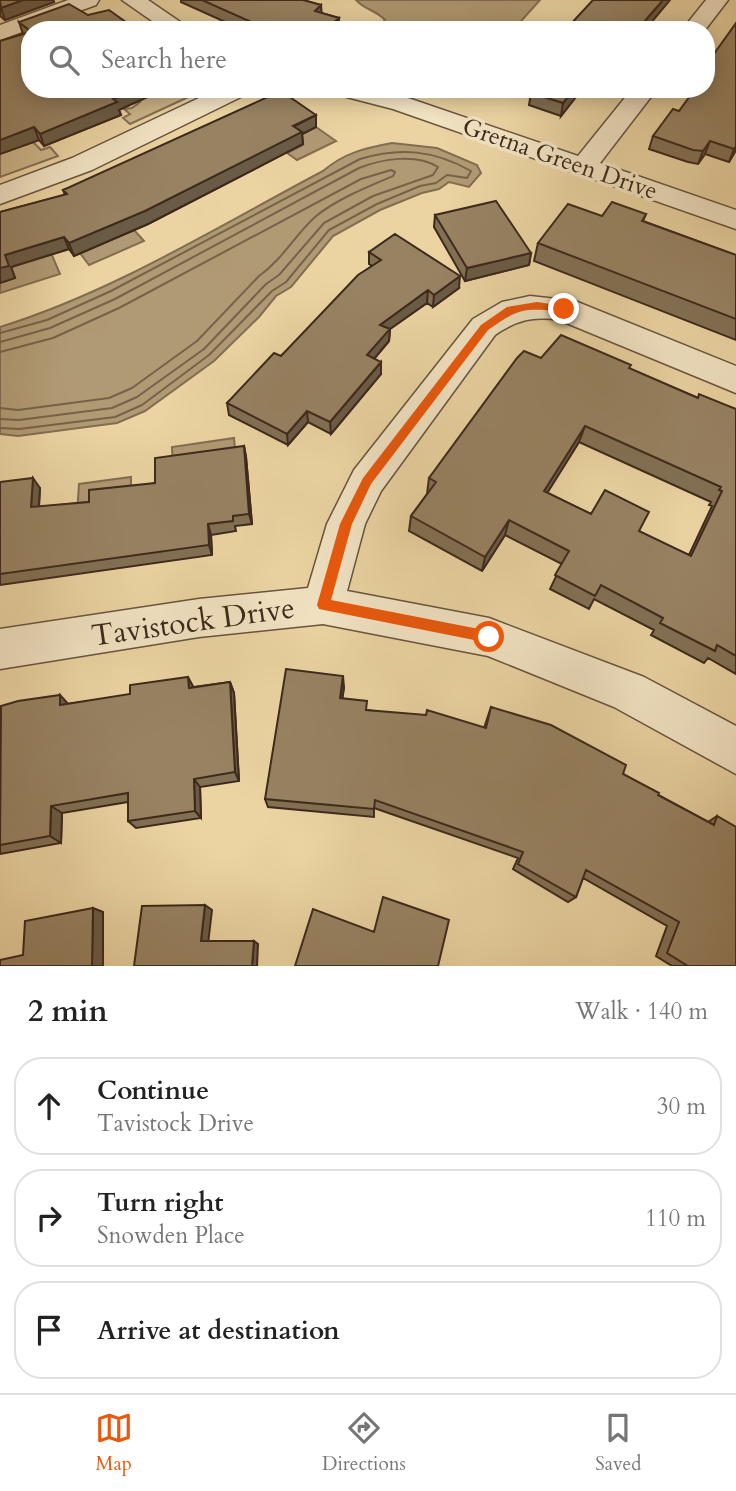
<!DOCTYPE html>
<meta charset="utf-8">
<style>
:root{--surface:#fff;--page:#f6f6f6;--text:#222;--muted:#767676;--line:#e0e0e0;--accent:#ea580c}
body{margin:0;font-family:Cardo,serif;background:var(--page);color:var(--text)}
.stop{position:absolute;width:21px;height:21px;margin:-16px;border:5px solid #ea580c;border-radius:50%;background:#fff}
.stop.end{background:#ea580c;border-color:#fff;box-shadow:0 2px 7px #0008}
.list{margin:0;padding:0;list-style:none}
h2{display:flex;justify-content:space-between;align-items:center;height:91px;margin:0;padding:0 28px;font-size:30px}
h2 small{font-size:23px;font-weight:400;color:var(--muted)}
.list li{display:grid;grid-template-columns:46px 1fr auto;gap:21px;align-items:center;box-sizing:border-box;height:98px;margin:0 14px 14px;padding:0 14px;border:2px solid var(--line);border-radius:28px}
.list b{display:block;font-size:26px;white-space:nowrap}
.list p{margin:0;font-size:23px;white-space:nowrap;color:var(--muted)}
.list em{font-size:23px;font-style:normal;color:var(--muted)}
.icon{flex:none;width:38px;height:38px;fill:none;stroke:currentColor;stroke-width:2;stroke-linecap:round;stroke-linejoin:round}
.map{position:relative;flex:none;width:736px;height:966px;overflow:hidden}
.search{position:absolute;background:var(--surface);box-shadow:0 4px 18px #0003;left:21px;right:21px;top:21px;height:77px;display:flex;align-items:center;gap:18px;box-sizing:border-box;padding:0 24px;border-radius:28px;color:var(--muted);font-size:26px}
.sheet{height:427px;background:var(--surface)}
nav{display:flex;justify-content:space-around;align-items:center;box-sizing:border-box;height:98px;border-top:2px solid var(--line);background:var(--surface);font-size:19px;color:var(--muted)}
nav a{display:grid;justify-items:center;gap:4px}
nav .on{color:var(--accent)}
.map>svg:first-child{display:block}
.green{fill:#cdb78b;stroke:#857054;stroke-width:2}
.water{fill:#b09a74;stroke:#826d51;stroke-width:2}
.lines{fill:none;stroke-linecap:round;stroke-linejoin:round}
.shore{stroke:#766248;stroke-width:2}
.minor-casing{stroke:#68543e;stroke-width:3}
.minor{fill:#f2e3c3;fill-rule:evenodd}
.wall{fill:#827054;stroke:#3d291c;stroke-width:2;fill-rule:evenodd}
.shaded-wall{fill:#6a5b45;stroke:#3d291c;stroke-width:2}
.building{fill:#978262;stroke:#3d291c;stroke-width:2;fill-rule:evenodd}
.route{fill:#ea580c}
.labels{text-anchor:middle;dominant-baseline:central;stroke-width:7;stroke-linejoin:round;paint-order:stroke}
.far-street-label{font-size:24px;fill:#3d291c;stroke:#f2e3c3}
.street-label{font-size:30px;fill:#3d291c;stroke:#f2e3c3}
</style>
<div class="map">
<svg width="736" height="966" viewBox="0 0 736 966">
<rect width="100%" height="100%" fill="#ebd4a2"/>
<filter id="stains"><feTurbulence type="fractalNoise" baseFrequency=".00286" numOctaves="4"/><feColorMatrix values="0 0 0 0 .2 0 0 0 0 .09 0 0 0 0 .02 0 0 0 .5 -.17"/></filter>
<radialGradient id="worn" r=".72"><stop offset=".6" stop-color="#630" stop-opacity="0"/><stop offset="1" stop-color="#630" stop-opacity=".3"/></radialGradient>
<path class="green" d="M123 89 152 95 165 89 173 94 189 89 195 94 130 124 123 118 130 114 124 109 132 108 140 102Z
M0 132 26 145 33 142 41 150 50 147 58 156 0 177Z"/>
<path class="water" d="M356 0H540L513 30H375L385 20C376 10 365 10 356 0Z
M316 127 336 141 297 160 287 153 303 145 295 138Z
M392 143 437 148 477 165 481 173 469 187 449 182 439 189 422 193 380 210 333 236 291 287 276 296 259 317 214 361 145 411 117 423 18 436 0 434V327C113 292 219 226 323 171 344 153 365 148 392 143Z
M134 230 144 241 89 265 80 253Z
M51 253 60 274 0 293V282L15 278 11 267Z
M234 438 236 459 173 467 172 447Z
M131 477V495L77 514 79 484Z"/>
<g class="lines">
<path class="shore" d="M0 333 47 320 111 291 360 159C400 147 434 150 471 171L467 178 447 175 436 183 420 186 377 204 329 230 286 282 272 291 209 355 142 405 115 417 19 429 0 428
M0 342 50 328 115 299 359 168C382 159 416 153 438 167L433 175 373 196 324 223 279 275 266 284 204 349 137 397 112 408 19 420 0 419
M0 352 53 338 119 308 361 179 391 170 395 172 393 176C369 186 335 200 315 217 295 235 282 260 259 276L197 341 132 388 109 398 18 410 0 408"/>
<g class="minor-casing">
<path id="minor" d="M68 0H99L96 5 0 40V25Z
M122 0H148L192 30H165Z
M706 0H728L705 30H682Z
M218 89H250L247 94 92 170 0 204V185L72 158Z
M332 89H374L411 99 578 156 632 89H657L600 163 736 210V229L393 109 335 94Z
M530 296 575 301 736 366V393L559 320C533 316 517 320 495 335L381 491 365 524 347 591 489 618 644 677 736 726V774L614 707 488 656 323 624 199 637 0 669V629L199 599 308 588 327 524 354 470 473 319 502 302Z"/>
</g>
<use href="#minor" class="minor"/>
</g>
<path class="wall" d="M0 0H53L54 2 5 20 0 16Z
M181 0H303L321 5V13L339 18V30H243L181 2Z
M19 22 30 30V89L119 110 121 115 44 146 39 140 0 154V41L23 34Z
M706 65 736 150 729 162 705 154 698 164 688 162 649 149 653 136 679 111 706 89Z
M534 89H579V93L561 116 529 105 531 93Z
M316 115V127L302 134 303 144 148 224 74 256 69 249 11 267 15 278 0 283V212L65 195 63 190Z
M646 214 643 221 736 255V340L534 261 538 243 602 216Z
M435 215 531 253 529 265 465 281 434 227Z
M369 252 459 288 433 307 427 303 390 329 389 341 374 359 381 374 331 434 308 422 288 445 229 415 227 403 281 356 372 266 369 264Z
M541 358 630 369 698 398 736 409V674L708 658 704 663 651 635 654 630 594 599 589 609 550 589 562 564 505 535 482 571 409 531 411 516 427 494 429 478ZM579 442 711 502 709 505 712 506 689 555 591 514 547 493Z
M244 446 246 457 252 524 235 526 236 531 211 535 212 555 0 585V482L40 488 39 507 89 502 155 483Z
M230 682 234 693 239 781 200 787 201 818 136 828 128 821V802L62 813 61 843 0 854V713Z
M344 687 342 699 367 710 484 728 491 707 623 774 658 795 708 822 717 816 736 966H672L656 956 667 926 583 878 576 897 568 902 513 869 518 858 374 808V817L268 807 265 799Z"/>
<path class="shaded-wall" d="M23 0H53L54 2 5 20 1 8Z
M663 0H670L645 30H637Z
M321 5 322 17 315 11Z
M339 18V30H324Z
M134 89H165L119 110 121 115 44 146 40 134Z
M574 89H579V93L561 116 563 103Z
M316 115V127L302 134 303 144 148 224 74 256 69 243Z
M34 127 39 140 0 154V140Z
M710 141 705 154 698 164 703 151Z
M736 146V150L729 162 734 149Z
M64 237 69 249 11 267 15 278 0 283V268L5 255Z
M531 253 529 265 465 281 467 268Z
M460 276 459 288 433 307 434 295Z
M428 290 427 303 390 329 389 341 367 367V355L380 325Z
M381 362V374L331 434 330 422Z
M307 411 308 422 288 445 287 434Z
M585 426 579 442 539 506 544 491Z
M244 446 246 457 252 524 249 514Z
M33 478 40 488 38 518 31 507Z
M509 520 505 535 482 571 485 557Z
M208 524 211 535 212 555 209 545Z
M343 676 344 687 341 709 340 698Z
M188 677 194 688H189Z
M230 682 234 693 239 781 235 772Z
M60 695 70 706 60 705Z
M194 779 200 787 201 818 195 811Z
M51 806 62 813 61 843 50 836Z
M205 905 212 910 208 944 201 941Z
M93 908 103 912V966H92Z
M254 941 258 944 257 966H252Z"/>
<path class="building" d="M0 0H23L1 8Z
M202 0H303L321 5 315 11 339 18 324 30H276L260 26Z
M593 0H663L637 30H573L567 28Z
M69 4 88 15 109 10 137 30H30V31L19 22Z
M736 23V146L734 149 710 141 703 151 693 150 653 136 673 109 679 111 695 89H706V73L708 70H706V65Z
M30 32V89H134L113 99 117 102 40 134 34 127 0 140V41Z
M534 89H574L563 103 531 93Z
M281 91 316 115 293 126 302 132 145 211 69 243 64 237 5 255 9 266 0 268V212L67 194 63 190Z
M496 201 531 253 467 268 435 215Z
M612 202 646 214 642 221 736 255V319L538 243 568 204 602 216Z
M395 234 460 276 434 295 428 290 380 325 390 329 367 355 381 362 330 422 307 411 287 434 227 403 274 353 281 356 358 275 381 260 369 252Z
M561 335 631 365 629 368 698 398 699 394 736 409V656L717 645 715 651 660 623 663 618 601 585 595 596 555 575 569 551 509 520 485 557 411 516 436 482 429 478 517 358 524 351 541 358ZM585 426 721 487 719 490 722 491 691 556 639 531 649 512 605 490 591 514 544 491Z
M244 446 249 514 233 516V521L208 524 209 545 0 574V482L33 478 31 507 89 502V490L155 483V458Z
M286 669 343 676 340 698 367 701 366 710 426 715 427 710 486 728 491 707 551 725 626 765 623 774 659 793 658 795 714 825 717 816 736 827V966H688L667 953 679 922 586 870 576 897 518 864 523 852 375 800 374 809 265 799Z
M188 677 189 688 230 682 235 772 194 779 195 811 128 821V793L51 806 50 836 0 845 1 706 18 701 60 695V705L130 694V685Z
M383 897 449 920 438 966H295L313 909 374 932Z
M205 905 201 941H254L252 966H134L142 906Z
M93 908 92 966H0V960L23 955 25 921Z"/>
<path class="route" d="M537 302 564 306 569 309 564 312C526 308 520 307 488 330L371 484 352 524 331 600 489 631 493 633V641L489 643 319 609 317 605 340 524 363 478 481 325 507 307Z"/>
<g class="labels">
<g class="far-street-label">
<text transform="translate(560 159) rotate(19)">Gretna Green Drive</text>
</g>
<g class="street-label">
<text transform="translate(193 622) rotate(-8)">Tavistock Drive</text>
</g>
</g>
<rect width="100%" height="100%" filter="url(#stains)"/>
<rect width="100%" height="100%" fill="url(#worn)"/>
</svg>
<div class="stop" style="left:489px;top:637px"></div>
<div class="stop end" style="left:564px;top:309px"></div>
<div class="search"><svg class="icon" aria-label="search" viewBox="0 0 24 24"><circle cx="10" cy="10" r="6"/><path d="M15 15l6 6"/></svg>Search here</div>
</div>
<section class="sheet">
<h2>2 min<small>Walk · 140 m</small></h2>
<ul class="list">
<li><svg class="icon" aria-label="ahead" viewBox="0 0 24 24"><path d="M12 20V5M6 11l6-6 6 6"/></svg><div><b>Continue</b><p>Tavistock Drive</p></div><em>30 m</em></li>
<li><svg class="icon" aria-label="right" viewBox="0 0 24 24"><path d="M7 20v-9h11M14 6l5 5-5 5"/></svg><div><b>Turn right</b><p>Snowden Place</p></div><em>110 m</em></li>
<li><svg class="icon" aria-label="arrive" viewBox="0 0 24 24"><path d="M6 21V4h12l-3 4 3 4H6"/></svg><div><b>Arrive at destination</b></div></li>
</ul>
</section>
<nav>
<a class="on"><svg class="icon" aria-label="map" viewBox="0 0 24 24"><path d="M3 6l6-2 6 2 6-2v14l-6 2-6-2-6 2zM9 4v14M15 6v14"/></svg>Map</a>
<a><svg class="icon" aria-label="directions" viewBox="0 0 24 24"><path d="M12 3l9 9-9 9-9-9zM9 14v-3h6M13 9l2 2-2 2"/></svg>Directions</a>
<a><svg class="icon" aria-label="saved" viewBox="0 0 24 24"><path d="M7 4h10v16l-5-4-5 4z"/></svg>Saved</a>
</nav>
